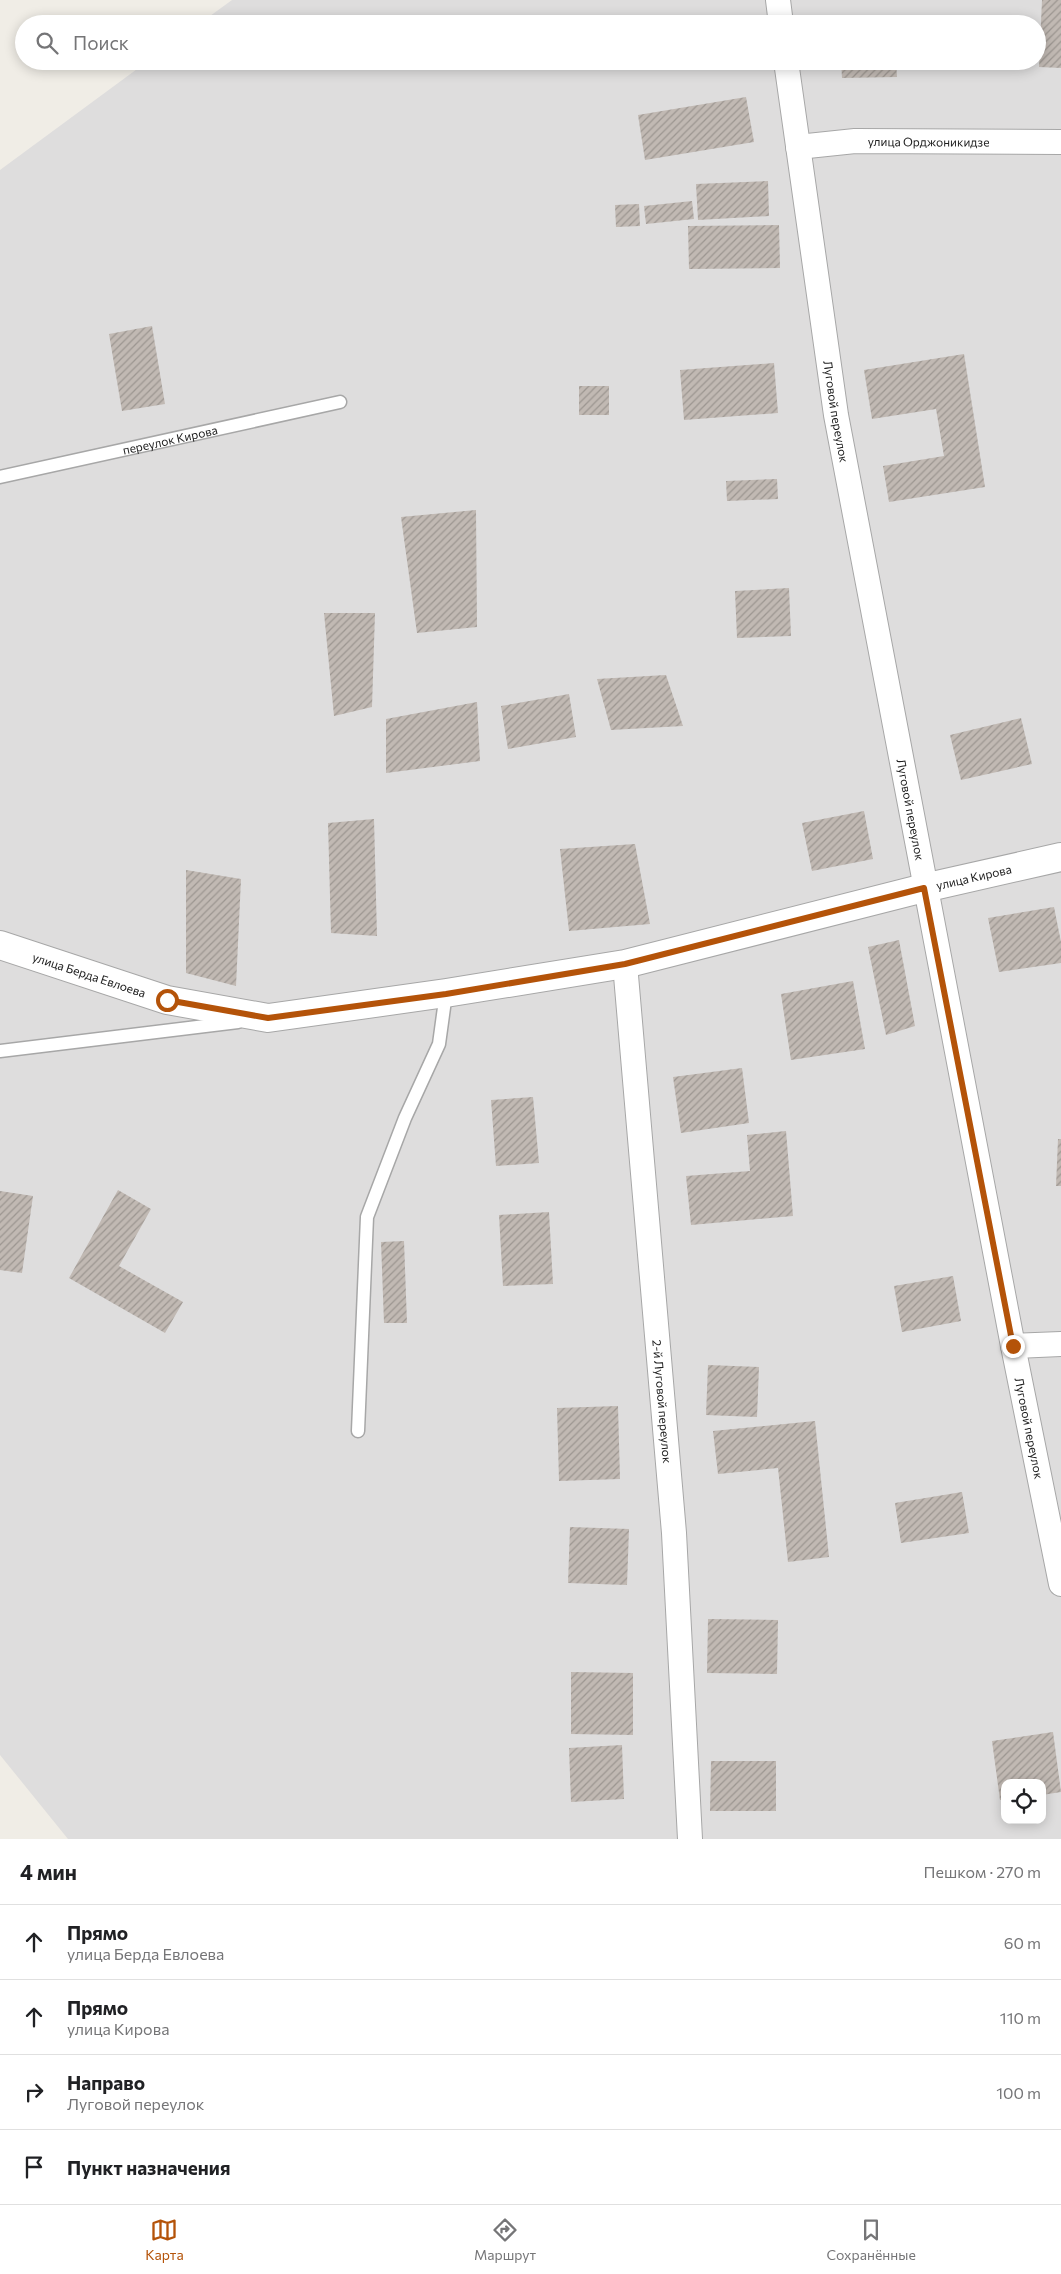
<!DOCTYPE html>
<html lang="ru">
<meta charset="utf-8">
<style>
:root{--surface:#fff;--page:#f2f2f2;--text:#202124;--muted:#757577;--line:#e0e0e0;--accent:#b45309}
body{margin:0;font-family:Commissioner,sans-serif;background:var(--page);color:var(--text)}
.controls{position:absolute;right:15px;bottom:15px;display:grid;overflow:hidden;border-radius:10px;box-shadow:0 2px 12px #0003}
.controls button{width:45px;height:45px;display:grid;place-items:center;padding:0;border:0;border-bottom:1px solid var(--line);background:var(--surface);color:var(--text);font:25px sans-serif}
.stop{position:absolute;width:15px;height:15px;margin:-11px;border:4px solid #b45309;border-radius:50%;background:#fff}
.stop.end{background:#b45309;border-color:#fff;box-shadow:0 1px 5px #0008}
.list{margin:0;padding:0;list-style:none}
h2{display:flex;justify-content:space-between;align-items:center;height:65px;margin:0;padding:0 20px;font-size:21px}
h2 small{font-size:16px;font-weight:400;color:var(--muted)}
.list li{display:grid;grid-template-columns:32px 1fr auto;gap:15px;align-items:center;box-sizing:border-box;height:75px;padding:0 20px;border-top:1px solid var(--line)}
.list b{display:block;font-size:19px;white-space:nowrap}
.list p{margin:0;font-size:16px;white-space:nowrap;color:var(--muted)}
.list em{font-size:16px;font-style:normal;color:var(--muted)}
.icon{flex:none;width:28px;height:28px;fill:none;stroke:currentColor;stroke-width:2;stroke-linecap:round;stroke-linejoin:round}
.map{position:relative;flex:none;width:1061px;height:1839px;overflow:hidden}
.search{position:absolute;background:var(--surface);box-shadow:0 2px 12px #0003;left:15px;right:15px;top:15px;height:55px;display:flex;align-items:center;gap:12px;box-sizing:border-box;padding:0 18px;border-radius:28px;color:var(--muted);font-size:19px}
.sheet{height:365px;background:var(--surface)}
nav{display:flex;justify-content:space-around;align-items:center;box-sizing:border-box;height:70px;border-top:1px solid var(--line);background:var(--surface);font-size:14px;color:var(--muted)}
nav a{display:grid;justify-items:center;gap:2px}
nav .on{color:var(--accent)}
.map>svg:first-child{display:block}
.residential{fill:#dedddd;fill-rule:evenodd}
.building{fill:url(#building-hatch)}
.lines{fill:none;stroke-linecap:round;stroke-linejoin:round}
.service-casing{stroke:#a7a7a7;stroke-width:15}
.minor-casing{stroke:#a7a7a7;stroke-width:26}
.tertiary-casing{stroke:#a7a7a7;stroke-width:30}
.service{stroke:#fff;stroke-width:12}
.minor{stroke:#fff;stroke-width:24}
.tertiary{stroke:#fff;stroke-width:28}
.route{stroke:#b45309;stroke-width:6}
.labels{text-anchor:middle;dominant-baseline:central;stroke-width:5;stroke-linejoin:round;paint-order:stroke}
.street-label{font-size:12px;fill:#202020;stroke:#fff}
</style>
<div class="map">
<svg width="1061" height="1839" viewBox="0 0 1061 1839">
<defs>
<pattern id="building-hatch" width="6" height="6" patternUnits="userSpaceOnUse" patternTransform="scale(1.25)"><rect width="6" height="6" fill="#c1b9b3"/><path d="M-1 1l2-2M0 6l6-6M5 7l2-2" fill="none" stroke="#9c9691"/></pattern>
</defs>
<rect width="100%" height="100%" fill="#f0ede6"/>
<path class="residential" d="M232 0H1061V1839H68L0 1755V170L148 61H1037V24H199ZM1005 1783H1042V1820H1005Z"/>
<path class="building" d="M1042 0H1061V68L1039 67Z
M841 61H896L897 77 842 78Z
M746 97 754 142 645 160 638 115Z
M768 181 769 216 698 220 696 184Z
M692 201 694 219 646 224 644 206Z
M639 204 640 226 616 227 615 205Z
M779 225 780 268 689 269 688 226Z
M152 326 165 404 122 411 109 334Z
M964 354 985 487 889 502 883 466 944 456 936 409 872 419 864 370Z
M774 363 778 413 684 420 680 370Z
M579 386H609V415H579Z
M777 479 778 499 727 501 726 481Z
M476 510 477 627 417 633 401 517Z
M789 588 791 636 737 638 735 591Z
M324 613H375L372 707 334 716Z
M666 675 683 726 611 730 597 679Z
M569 694 576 737 508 749 501 706Z
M477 702 480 761 386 773V719Z
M1021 718 1032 764 961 780 950 735Z
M864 811 873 859 812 871 802 823Z
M374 819 377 936 331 933 328 823Z
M635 844 650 924 569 931 560 849Z
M186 870 241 879 236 986 186 973Z
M1054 907 1061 942V963L999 972 988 918Z
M899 940 915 1026 886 1035 868 947Z
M853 981 865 1049 791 1060 781 994Z
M742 1068 749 1123 681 1133 673 1077Z
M533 1097 539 1163 496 1166 491 1100Z
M786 1131 793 1216 691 1225 686 1176 750 1171 747 1135Z
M1058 1139H1061V1186H1056Z
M118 1190 151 1209 119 1266 183 1302 165 1333 69 1278Z
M0 1191 33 1196 22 1273 0 1270Z
M549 1212 553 1284 503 1286 499 1215Z
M404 1241 407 1323H384L381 1242Z
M953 1276 961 1321 902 1332 894 1286Z
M708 1365 759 1367 757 1417 706 1415Z
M618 1406 620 1479 559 1481 557 1408Z
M815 1421 829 1557 788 1562 778 1468 718 1474 713 1431Z
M962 1492 969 1533 901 1543 895 1503Z
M570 1527 629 1529 627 1585 568 1583Z
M708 1619 778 1620 777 1674 707 1673Z
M571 1672 633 1673V1735L571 1734Z
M1053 1732 1061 1792 1042 1795V1783H1005V1800H1000L992 1741Z
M622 1745 624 1799 571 1802 569 1748Z
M711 1761H776V1811H710Z"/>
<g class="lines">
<g class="service-casing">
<g id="service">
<path id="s1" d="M0 477 340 402"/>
<path d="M0 1051 238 1022"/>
<path d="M358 1431 367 1217 405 1118 439 1044 446 993"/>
</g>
</g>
<g class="minor-casing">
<g id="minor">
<path d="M778 0 781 24"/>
<path id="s2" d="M786 61 836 415 1013 1346 1061 1584"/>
<path id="s3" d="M798 147 855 141 1061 142"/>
<path id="s4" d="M625 964 674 1533 690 1839"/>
<path d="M1013 1346 1061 1344"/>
</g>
</g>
<g class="tertiary-casing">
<g id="tertiary">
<path id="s5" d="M0 945 167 1000 268 1018 446 993 625 964 924 888 1061 857"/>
</g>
</g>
<use href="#service" class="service"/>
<use href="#minor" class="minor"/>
<use href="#tertiary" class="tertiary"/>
</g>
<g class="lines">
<path class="route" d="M167 1000 268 1018 446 994 625 964 924 888 1013 1346"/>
</g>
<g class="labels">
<g class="street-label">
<text stroke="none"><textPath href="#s3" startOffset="131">улица Орджоникидзе</textPath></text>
<text stroke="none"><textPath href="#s2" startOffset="354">Луговой переулок</textPath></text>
<text stroke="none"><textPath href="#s1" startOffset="174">переулок Кирова</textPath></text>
<text stroke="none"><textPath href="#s2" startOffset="759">Луговой переулок</textPath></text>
<text stroke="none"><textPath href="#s5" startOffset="999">улица Кирова</textPath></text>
<text stroke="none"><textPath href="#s5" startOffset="94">улица Берда Евлоева</textPath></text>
<text stroke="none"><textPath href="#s4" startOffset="439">2-й Луговой переулок</textPath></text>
<text stroke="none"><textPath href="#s2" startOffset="1389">Луговой переулок</textPath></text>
</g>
</g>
</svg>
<div class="controls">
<button><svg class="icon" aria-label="locate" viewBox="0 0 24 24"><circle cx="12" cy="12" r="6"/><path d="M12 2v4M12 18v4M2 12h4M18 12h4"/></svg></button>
</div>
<div class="stop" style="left:167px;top:1000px"></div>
<div class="stop end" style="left:1013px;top:1346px"></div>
<div class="search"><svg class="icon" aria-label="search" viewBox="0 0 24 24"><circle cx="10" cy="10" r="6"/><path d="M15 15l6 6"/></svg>Поиск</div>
</div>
<section class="sheet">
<h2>4 мин<small>Пешком · 270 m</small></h2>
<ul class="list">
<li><svg class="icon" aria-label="ahead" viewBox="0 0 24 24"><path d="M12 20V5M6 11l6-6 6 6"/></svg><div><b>Прямо</b><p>улица Берда Евлоева</p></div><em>60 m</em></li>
<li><svg class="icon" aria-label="ahead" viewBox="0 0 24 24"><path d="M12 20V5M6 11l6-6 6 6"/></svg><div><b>Прямо</b><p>улица Кирова</p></div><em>110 m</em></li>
<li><svg class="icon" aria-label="right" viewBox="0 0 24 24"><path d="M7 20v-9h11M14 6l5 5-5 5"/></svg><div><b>Направо</b><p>Луговой переулок</p></div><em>100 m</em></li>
<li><svg class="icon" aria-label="arrive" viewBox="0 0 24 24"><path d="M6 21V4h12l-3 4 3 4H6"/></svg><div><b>Пункт назначения</b></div></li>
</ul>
</section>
<nav>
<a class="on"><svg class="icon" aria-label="map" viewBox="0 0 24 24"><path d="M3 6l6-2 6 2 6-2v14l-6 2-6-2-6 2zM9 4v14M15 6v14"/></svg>Карта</a>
<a><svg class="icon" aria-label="directions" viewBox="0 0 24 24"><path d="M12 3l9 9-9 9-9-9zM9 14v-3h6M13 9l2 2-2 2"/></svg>Маршрут</a>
<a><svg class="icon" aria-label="saved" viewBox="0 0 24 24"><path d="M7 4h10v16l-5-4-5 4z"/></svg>Сохранённые</a>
</nav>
